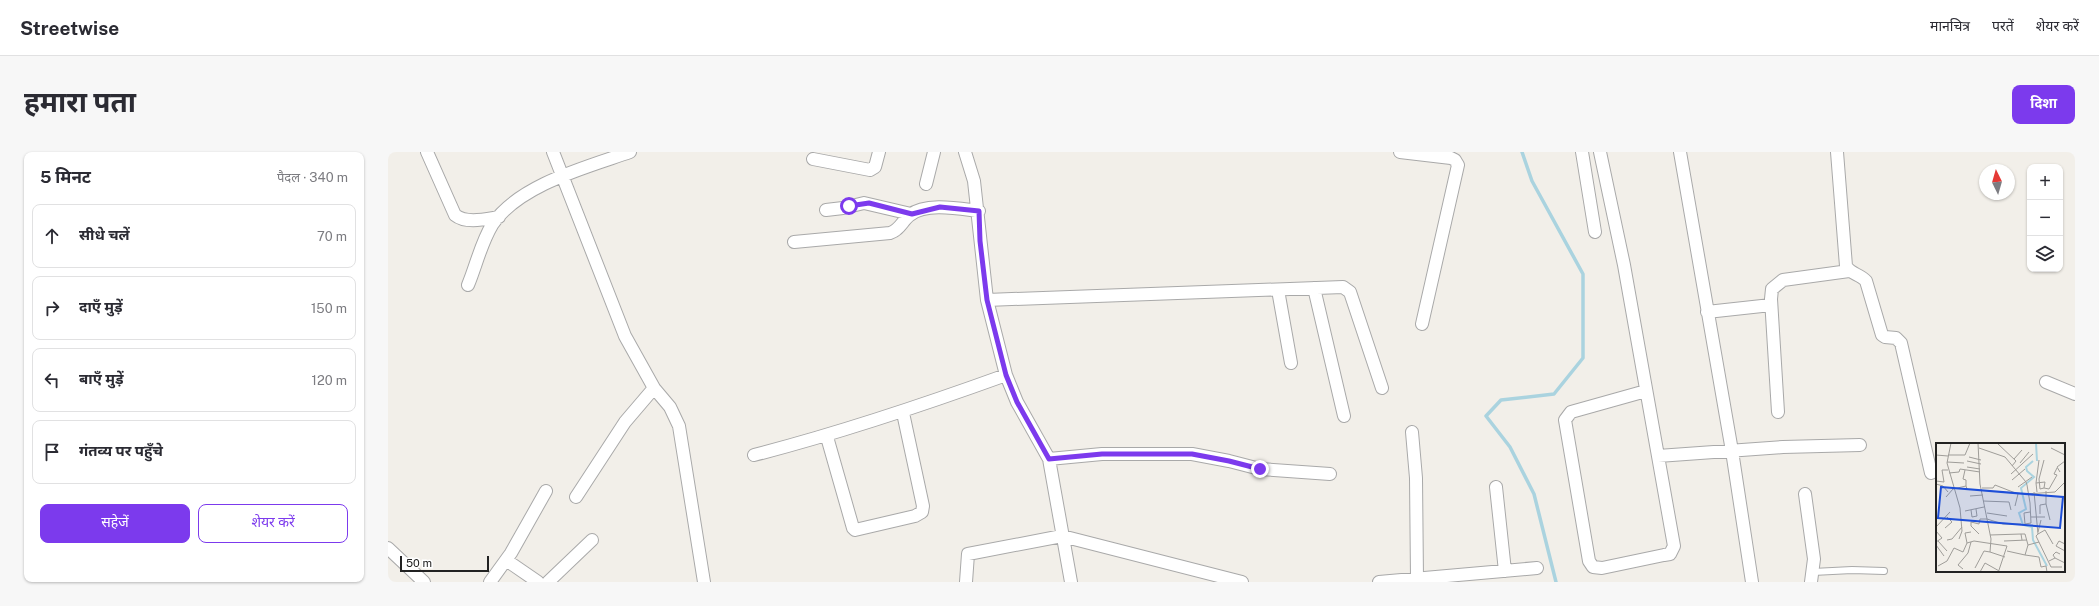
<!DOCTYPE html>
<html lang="hi">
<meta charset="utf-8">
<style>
:root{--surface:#fff;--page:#f7f7f7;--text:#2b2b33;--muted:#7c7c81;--line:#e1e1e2;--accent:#7c3aed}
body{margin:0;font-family:"Public Sans","Noto Sans Devanagari",sans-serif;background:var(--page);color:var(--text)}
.controls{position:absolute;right:12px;top:12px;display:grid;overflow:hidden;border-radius:8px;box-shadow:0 1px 3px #0004}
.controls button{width:36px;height:36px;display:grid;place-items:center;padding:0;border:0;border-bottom:1px solid var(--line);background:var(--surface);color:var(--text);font:20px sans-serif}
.compass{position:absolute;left:1591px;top:12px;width:36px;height:36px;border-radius:50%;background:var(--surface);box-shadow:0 1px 3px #0004;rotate:355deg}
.scale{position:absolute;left:12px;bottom:10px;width:89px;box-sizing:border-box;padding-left:4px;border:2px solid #222;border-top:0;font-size:11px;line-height:14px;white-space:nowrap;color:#222;-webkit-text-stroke:3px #fff;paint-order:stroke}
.stop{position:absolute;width:12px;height:12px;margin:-9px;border:3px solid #7c3aed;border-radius:50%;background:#fff}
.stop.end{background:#7c3aed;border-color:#fff;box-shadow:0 1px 4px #0008}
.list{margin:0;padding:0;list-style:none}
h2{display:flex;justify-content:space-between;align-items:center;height:52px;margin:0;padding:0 16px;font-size:17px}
h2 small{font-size:13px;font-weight:400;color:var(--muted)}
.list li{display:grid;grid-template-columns:26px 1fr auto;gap:12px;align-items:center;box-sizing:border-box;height:64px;margin:0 8px 8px;padding:0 8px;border:1px solid var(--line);border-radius:8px}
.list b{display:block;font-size:15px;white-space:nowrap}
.list em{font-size:13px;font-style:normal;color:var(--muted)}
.actions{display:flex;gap:8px;padding:12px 16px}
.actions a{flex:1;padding:9px 0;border:1px solid var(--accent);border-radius:8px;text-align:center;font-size:14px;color:var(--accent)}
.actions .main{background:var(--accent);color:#fff}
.icon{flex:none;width:22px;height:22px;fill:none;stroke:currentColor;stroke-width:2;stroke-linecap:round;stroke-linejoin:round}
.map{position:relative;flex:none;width:1687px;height:430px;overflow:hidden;border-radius:8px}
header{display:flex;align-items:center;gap:24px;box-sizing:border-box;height:56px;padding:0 20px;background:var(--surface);border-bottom:1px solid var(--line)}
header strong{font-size:19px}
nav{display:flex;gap:22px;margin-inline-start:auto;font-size:14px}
.intro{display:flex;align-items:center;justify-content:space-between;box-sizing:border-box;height:96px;padding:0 24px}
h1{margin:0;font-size:28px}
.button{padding:10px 18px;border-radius:8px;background:var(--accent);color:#fff;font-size:14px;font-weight:700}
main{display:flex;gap:24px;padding:0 24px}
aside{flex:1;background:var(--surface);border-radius:8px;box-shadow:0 1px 3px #0004}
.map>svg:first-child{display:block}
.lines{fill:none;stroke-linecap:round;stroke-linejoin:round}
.stream{stroke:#aad3df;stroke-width:3.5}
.service-casing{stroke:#a9a9a9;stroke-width:8}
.minor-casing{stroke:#a9a9a9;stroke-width:14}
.service{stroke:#fff;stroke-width:6}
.minor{stroke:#fff;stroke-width:12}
.route{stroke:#7c3aed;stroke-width:5}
.inset-river{fill:none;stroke:#aad3df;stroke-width:2}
.inset-road{fill:none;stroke:#9f9d99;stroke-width:1}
.view{fill:#1d4ed8;fill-opacity:0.15;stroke:#1d4ed8;stroke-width:2}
.inset-edge{fill:none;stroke:#222;stroke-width:2}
</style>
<header>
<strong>Streetwise</strong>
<nav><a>मानचित्र</a><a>परतें</a><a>शेयर करें</a></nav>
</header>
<div class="intro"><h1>हमारा पता</h1><a class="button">दिशा</a></div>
<main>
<aside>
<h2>5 मिनट<small>पैदल · 340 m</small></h2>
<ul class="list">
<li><svg class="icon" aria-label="ahead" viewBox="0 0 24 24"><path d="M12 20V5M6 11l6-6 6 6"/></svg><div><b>सीधे चलें</b></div><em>70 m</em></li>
<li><svg class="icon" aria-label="right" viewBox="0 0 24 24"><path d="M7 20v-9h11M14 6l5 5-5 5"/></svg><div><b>दाएँ मुड़ें</b></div><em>150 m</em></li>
<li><svg class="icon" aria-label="left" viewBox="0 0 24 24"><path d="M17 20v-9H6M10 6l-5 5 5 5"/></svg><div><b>बाएँ मुड़ें</b></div><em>120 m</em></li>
<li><svg class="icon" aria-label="arrive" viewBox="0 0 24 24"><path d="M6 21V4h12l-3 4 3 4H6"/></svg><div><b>गंतव्य पर पहुँचे</b></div></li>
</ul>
<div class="actions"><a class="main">सहेजें</a><a>शेयर करें</a></div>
</aside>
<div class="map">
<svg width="1687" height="430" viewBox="0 0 1687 430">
<rect width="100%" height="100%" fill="#f2efe9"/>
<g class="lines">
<path class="stream" d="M1134 0 1144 29 1195 122V206L1166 242 1113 248 1098 264 1122 295 1146 342 1168 430"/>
<g class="service-casing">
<path id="service" d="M1425 420 1464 418 1496 419"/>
</g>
<g class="minor-casing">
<path id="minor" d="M39 0 67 63C78 72 98 67 111 65
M165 0 237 184 266 236 282 255 291 274 316 430
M577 0 586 29 599 148 618 223 629 250 661 307 683 430
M1012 0 1063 6 1067 8 1070 13 1034 172
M1194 0 1207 80
M1212 0 1236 113 1286 394 1282 402 1276 403 1214 416 1205 415 1201 409 1177 268 1183 260 1258 239
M1292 0 1344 299 1364 430
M1449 0 1458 114C1462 122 1472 122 1478 129L1494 183 1497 185 1508 186 1513 191 1543 321
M425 7 482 18 487 15 491 0
M538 32 546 0
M438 58 455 56 476 51 523 62
M406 90 502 81C512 78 514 69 522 63 538 50 573 57 591 59
M80 133C88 114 93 91 104 73 130 33 199 15 242 0
M926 136 956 264
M890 138 903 211
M599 148 955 135 962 140 994 236
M1319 160 1383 153
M1658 230 1687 242
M1390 260 1383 147 1384 137 1395 128 1461 119
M1024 280 1028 326 1029 426
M439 285 465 376 467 378 527 364 534 360 535 354 515 261
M366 303C452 281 535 253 618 223
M1270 304 1395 295 1472 293
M661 307 714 302H804L841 309 872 317 942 322
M1108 335 1117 419
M1417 342 1426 407 1423 430
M188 345 237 270 266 236
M0 396 36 430
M118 408 150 430
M102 430 123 401 158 339
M160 430 204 388
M578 430 580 402 674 384 854 430
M991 430 1149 416"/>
</g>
<use href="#service" class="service"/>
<use href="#minor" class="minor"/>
</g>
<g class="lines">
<path class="route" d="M461 54 481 51 524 62 552 55 591 59 592 89 599 148 618 223 629 250 661 307 714 302H804L841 309 872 317"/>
</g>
<g transform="translate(1548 291)">
<rect width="129" height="129" fill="#f2efe9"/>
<path class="inset-river" d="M100 0 101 18M97 18 90 24 91 28 98 34 85 45 90 66 83 70 87 82 96 84 97 97 111 123"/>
<path class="inset-road" d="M15 0 11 20 24 65 26 88 23 96M42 0 44 41 55 96 54 109 69 114M61 0 80 18 76 23M43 5 69 14 90 39 91 42 94 60 95 80 89 81 88 70 94 69M115 5 129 12M0 12 12 13M12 12H29L34 0M33 14 45 17M78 16 86 7M31 18 45 21M11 19 28 20M84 20 93 9M31 24 44 26M29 27 27 36 30 37V43M124 29 121 24 129 18M13 30 23 29 24 26 44 29M75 31 97 11M76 37 89 26M0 38 8 39 6 27H12M100 40 103 17M0 41 7 43 12 49M82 44 96 34M46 45H57L59 42 82 51 79 63M108 45 104 46 103 36 108 17M113 46 121 32 118 31 121 25M110 48V61L114 77M98 49 102 91 100 93 115 124H126M101 49 100 40 109 39 108 45 113 46M91 51 119 49 129 39M34 53 47 52M10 54 17 46 30 43 31 46M47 58 73 59 75 67M35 67 36 74 41 73 40 66M29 68 48 64M51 70 71 73M104 71V62L110 61M95 74H109M0 84 14 69M9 85 16 79 11 74M0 88 6 95 0 99M102 89 105 77M43 91 35 83V79L43 81 44 76H51L67 81H85M102 91 109 87 117 101M54 92 85 91M11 97 16 96 26 84M86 97 85 91H89L92 102M2 98 11 108M68 98 91 97M31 100 38 98 71 103 63 127M129 101 123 98 120 103 129 108M0 102 8 113M71 108 89 112 92 102 103 99M89 112 103 114 105 124 110 123 111 129M119 115 117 112 120 109 124 111M113 118 119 115 129 120M2 123 11 118 18 105 27 109 31 100 29 90 35 89M39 125 48 108 54 109M27 126 22 122 32 110 35 99M44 129 49 120 65 129"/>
<path class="view" d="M5 44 127 54 124 85 2 75Z"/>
<rect width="129" height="129" class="inset-edge"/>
</g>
</svg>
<div class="controls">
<button>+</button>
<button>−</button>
<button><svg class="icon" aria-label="layers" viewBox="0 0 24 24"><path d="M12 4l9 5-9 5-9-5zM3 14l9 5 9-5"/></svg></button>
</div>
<svg class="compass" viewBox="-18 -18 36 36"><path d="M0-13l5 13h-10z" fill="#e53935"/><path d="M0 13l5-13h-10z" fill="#7c7c81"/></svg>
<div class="scale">50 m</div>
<div class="stop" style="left:461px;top:54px"></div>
<div class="stop end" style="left:872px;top:317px"></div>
</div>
</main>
